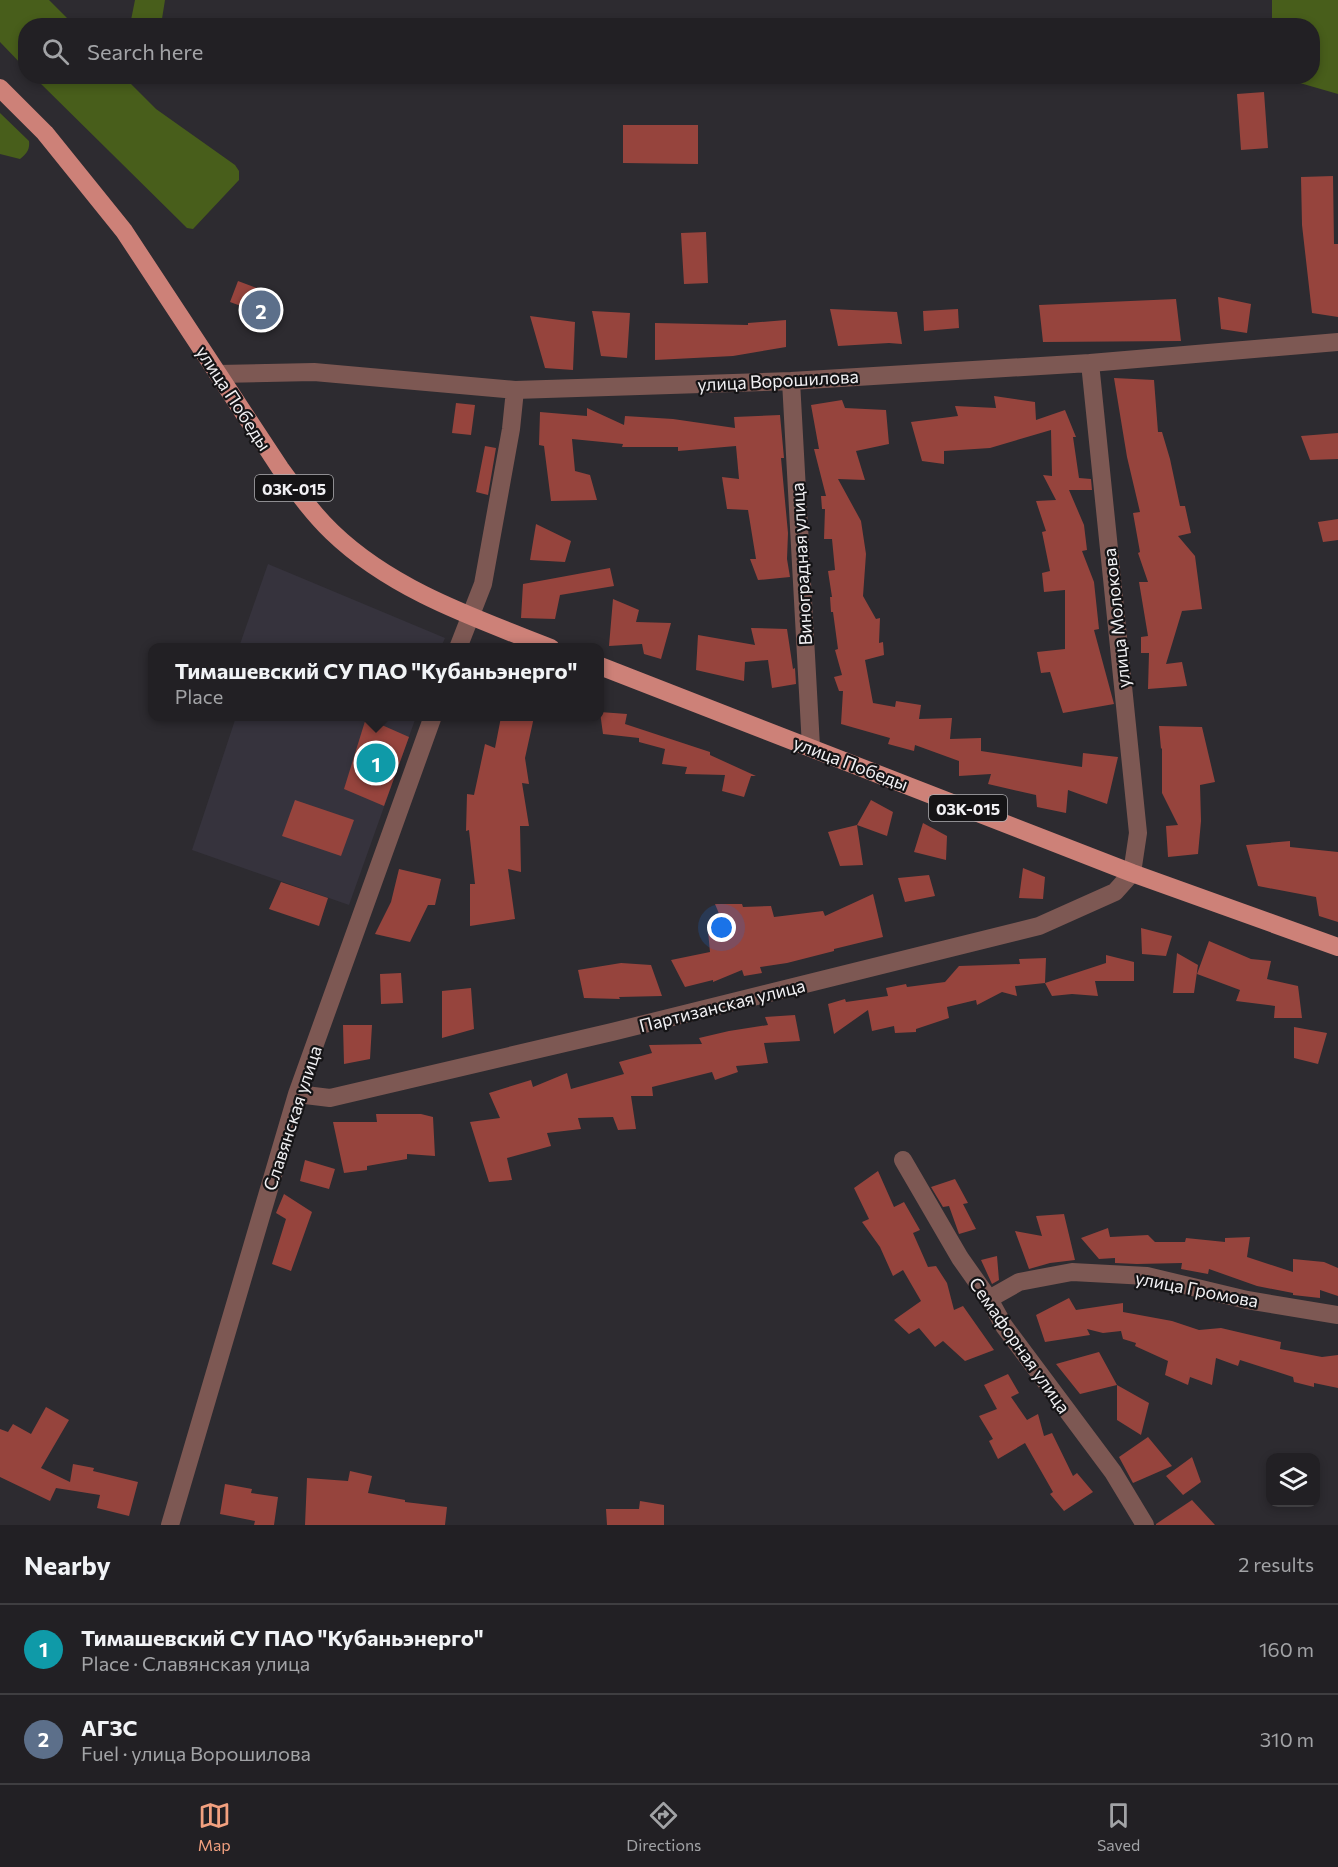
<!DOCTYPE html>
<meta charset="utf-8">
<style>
:root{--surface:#222024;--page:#2a282c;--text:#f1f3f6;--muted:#a2a3a6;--line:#3f3e41;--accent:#f2a07f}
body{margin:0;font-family:Commissioner,sans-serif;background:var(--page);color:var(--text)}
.controls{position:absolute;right:18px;bottom:18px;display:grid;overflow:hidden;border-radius:12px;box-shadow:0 3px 9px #0003}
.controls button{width:54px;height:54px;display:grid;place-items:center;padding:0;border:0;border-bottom:2px solid var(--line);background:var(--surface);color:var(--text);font:30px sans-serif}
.you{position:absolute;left:722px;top:928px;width:21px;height:21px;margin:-15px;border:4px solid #fff;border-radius:50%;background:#1a73e8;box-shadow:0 0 0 9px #1a73e833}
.badge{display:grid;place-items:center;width:39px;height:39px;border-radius:50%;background:var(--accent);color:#fff;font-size:20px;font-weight:700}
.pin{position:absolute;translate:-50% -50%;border:3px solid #fff;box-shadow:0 2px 6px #0006}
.popup{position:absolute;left:148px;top:643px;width:456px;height:78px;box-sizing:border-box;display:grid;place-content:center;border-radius:12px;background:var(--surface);filter:drop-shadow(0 2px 4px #0005);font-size:20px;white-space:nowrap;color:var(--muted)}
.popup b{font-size:22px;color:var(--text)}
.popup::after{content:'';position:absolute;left:50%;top:100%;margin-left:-12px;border:12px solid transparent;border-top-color:var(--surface)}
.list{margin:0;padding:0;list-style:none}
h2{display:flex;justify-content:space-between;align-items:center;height:78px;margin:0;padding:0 24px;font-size:26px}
h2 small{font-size:20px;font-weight:400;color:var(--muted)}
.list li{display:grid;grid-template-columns:39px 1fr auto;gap:18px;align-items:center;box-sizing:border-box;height:90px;padding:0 24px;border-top:2px solid var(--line)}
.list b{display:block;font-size:22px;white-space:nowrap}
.list p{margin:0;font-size:20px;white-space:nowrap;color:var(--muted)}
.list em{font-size:20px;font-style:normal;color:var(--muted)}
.icon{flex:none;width:33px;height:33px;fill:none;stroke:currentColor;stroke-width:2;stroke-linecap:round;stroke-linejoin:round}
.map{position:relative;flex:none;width:1338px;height:1525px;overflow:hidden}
.search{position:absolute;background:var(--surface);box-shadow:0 3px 9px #0003;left:18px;right:18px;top:18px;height:66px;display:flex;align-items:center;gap:15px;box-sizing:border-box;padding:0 21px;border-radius:24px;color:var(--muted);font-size:22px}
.sheet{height:258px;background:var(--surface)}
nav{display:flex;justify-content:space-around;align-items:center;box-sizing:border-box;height:84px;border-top:2px solid var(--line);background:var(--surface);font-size:16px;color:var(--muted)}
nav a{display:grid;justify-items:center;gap:3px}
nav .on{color:var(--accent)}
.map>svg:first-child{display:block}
.built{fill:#36333d}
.green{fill:#485e1b}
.building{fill:#96443d}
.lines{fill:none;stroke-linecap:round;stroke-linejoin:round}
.minor{stroke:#7d5853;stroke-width:18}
.major{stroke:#cd8178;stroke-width:18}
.labels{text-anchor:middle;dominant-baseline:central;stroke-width:4.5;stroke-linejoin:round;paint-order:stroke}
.shield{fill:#151416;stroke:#afaeb1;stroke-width:1.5}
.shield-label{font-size:16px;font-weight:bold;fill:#f1f0f3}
.street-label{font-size:18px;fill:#f1f0f3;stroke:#151416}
</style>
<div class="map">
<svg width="1338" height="1525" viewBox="0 0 1338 1525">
<rect width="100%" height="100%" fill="#2d2b30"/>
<path class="built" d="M268 564 445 638 441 647H239Z
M236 717H416L349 905 192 850Z"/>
<path class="green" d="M0 0H49L74 25 26 26 25 68 0 42Z
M135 0H165L161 25H130Z
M1272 0H1338V94L1279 77 1312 76V26L1272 25Z
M34 77H124L156 109 235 165 239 171V180L193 229 187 228Z
M0 113 29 141C30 149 27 154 20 159L0 154Z"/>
<path class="building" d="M1264 92 1268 148 1241 150 1237 94Z
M623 125H698V164L623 163Z
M1333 176 1334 244H1338V317L1312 313 1302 225 1301 177Z
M706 232 708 283 684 284 681 233Z
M238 281 270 293 263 314 230 302Z
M1218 297 1251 304 1247 333 1221 329Z
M1176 299 1181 341 1043 342 1039 305Z
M830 309 897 312 902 344 889 343 838 346Z
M958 309 959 328 924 331 923 311Z
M592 311 630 313 627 358 601 356Z
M530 316 575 322 573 370 545 368Z
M786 320V347L733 356 655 360V323L748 325V323Z
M1114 378 1154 380 1158 432H1162L1170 459 1180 506H1185L1191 533 1178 536 1195 556 1202 609 1182 611 1166 664 1182 662 1187 686 1148 689 1149 653H1141V637L1148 636 1139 582H1148L1138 553 1140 552 1133 513 1140 512 1127 457Z
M994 396 1035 402 1036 420 1065 410 1076 437H1073L1079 478 1091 479 1092 490H1069L1084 525 1087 550 1082 551 1094 582 1099 629 1094 630 1114 704 1063 713 1050 672 1041 673 1037 652 1065 649V590L1044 592 1042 573 1050 571 1042 532 1046 531 1036 501 1056 500 1043 475 1052 476 1051 430 990 448 944 451V464L922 461 911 422 958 416 955 406 996 408Z
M842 400 845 408 886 410 889 444 856 451 865 480 838 479 861 521 866 554 863 596 876 619 880 618 879 643 883 642 884 655 865 660 873 703 895 707 896 701 921 705 919 719 952 718 950 739 981 738V751L1082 767 1083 753 1118 757 1107 804 1068 790 1066 813 1037 807 1036 795 988 784 991 774 959 776V761L915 745 914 751 888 744 890 738 841 724 843 691H839L834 677 842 675 835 650 838 649 833 612H831L830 597H832L828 571 835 570 832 539H824L825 509H822L821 496H826L814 449H819L811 405Z
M456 403 475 405 471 435 452 433Z
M587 408 624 425 625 416 673 419 735 428 734 417 780 415 784 458H781L788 533 787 559 790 577 758 580 750 559H756L748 510 727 509 722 477 739 479 736 446 678 451V447H622L623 444 572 439 575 471 590 475 597 500 551 501 544 446 539 445 540 412 587 416Z
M1338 433V459L1310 460 1301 436Z
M485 446 496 448 488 495 476 492Z
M1338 519V540L1323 542 1318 522Z
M536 524 571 541 565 562 530 560Z
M610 568 614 586 560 595 555 619 521 618 523 584Z
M613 599 639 610 636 622 671 623 661 659 644 654 642 644 609 646Z
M751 628 787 629 793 669 795 668 796 684 772 688 768 660 745 662 744 681 696 670 698 635 755 645Z
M600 712 627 714 625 724 710 752V755L756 776H751L744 797 722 791 725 775 685 774 687 767 662 764 665 749 639 742V738L603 734Z
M501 717H534L525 758 529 784 522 783 529 826H520L521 872 508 869 515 919 470 926V884H475L469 830 466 831 467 794 474 795 485 744 495 748Z
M366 718 409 737 384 806 344 789Z
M1159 726 1202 727 1215 782 1200 785 1201 821 1198 854 1168 857 1166 826 1178 825 1162 793V748L1161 749Z
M295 800 354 820 341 856 282 836Z
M871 800 893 812 887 836 857 825Z
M923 823 947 836 946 860 914 852Z
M857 825 863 865 840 866 828 832Z
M1290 841V847L1338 852V922L1319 916 1316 897 1258 886 1246 845Z
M1023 868 1045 877 1043 899 1019 898Z
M399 869 441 879 435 905H428L410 942 375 934 391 902Z
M929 875 935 896 905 902 898 878Z
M281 882 328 898 319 926 269 909Z
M873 894 883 937 834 949V951L787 963 760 967 762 973 744 976 742 970 713 982V980L685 987 671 960 710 952 708 931 729 938 715 904H742L743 907 771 906 774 917 823 911 825 916Z
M1141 928 1172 936 1166 956 1142 954Z
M1209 941 1251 959 1271 961 1267 979 1298 986 1302 1018H1274L1275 1006 1236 1001 1240 990 1197 974Z
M1177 953 1198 965 1194 993H1173Z
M1106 955 1134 962V981H1095L1098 996 1072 994 1052 996 1045 983 1106 963Z
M1046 958 1045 983 1015 986 1017 996 1002 992 977 1005 976 1000 947 1007 949 1018 916 1029V1032L895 1033 894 1026 872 1031 868 1010 834 1034 828 1004 845 999 846 1002 888 996 886 988 906 984 907 987 945 982 959 966 1020 964 1019 959Z
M621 963 651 965 662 996 619 997 620 999 584 998 578 970Z
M401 973 403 1003 381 1004 380 974Z
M471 988 474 1029 442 1038V991Z
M795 1015 800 1041 764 1043 768 1063 736 1066 738 1072 715 1080 712 1072 652 1087 653 1096H631L636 1129 618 1130 613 1117 578 1118 581 1129 547 1133 551 1146 507 1158 512 1180 489 1182 470 1122 500 1118 489 1093 531 1080 533 1087 567 1073 571 1089 624 1074 619 1062 652 1053 649 1045 702 1044 699 1038 729 1031 768 1025 765 1017Z
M343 1025H372L370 1059 344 1064Z
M1294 1027 1327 1033 1318 1064 1294 1058Z
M376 1114H421L433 1117 435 1156 407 1154V1159L367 1166V1170L344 1173 333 1122H377Z
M305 1160 335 1169 329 1189 300 1181Z
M878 1171 894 1207 904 1202 920 1230 913 1233 928 1267 936 1266 947 1283 954 1310 963 1306 994 1350 965 1361 943 1341 935 1347 919 1328 909 1334 894 1320 921 1301 903 1270 893 1276 880 1247 862 1222 869 1219 854 1188Z
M955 1179 968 1203 963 1204 976 1229 959 1234 949 1206 943 1207 931 1187Z
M284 1194 312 1212 291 1271 272 1264 286 1219 276 1213Z
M1064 1214 1075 1260 1050 1263 1029 1269 1015 1231 1042 1236 1036 1216Z
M1108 1228 1110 1237 1148 1235 1155 1242H1185L1186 1238 1225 1242V1238L1250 1237 1247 1257 1293 1272V1259L1324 1262 1338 1268V1296L1320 1290V1298L1293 1295V1293L1257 1286 1209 1269 1208 1274 1181 1269 1182 1263 1137 1264 1115 1263V1258L1099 1259 1081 1238Z
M997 1256 999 1280 992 1284 981 1260Z
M1069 1298 1076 1310 1123 1303V1312L1172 1321 1199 1330 1221 1328 1281 1342 1280 1349 1322 1357 1338 1355V1388L1314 1383V1387L1294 1382 1293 1377 1240 1360 1238 1366 1216 1358 1212 1385 1190 1377 1188 1385 1165 1375 1168 1361 1135 1346 1136 1343 1123 1339 1121 1331 1103 1333 1087 1329 1090 1335 1045 1342 1036 1315Z
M1099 1352 1117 1385 1080 1394 1056 1364Z
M1008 1374 1019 1393 1011 1397 1027 1420 1038 1414 1044 1436 1052 1433 1073 1476 1077 1473 1093 1492 1064 1511 1050 1494 1053 1492 1025 1443 998 1459 989 1441 993 1439 979 1416 997 1409 984 1385Z
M1117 1385 1149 1403 1141 1435 1117 1420Z
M46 1407 69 1420 41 1468 70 1482 73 1464 94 1468 93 1471 138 1482 129 1516 97 1508 100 1495 56 1488 50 1501 0 1477V1429L8 1432 13 1424 31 1434Z
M1148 1437 1172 1466 1133 1483 1119 1457Z
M1192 1457 1201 1482 1183 1495 1166 1476Z
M350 1471 372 1476 368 1493 405 1500V1502L447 1507 445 1525H305L307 1478 348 1481Z
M225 1484 252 1489 251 1493 278 1497 274 1525H254L255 1521 220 1514Z
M1192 1500 1215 1525H1156V1524Z
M640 1501 664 1505V1525H607L606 1509H639Z"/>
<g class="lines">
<path class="minor" d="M218 374 314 372 515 390 791 381 1090 363 1338 342
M791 381 811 747
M458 648 483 584 511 429 515 390
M297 1094 330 1098 612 1032 1039 926 1115 892 1132 873 1138 833 1090 363
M903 1160 960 1258 989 1299 1004 1326 1113 1472 1145 1525
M989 1299 1019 1282 1072 1272 1147 1276 1247 1300 1338 1315
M170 1525 297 1094 433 716"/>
<path class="major" d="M0 88 45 133 124 231 280 468C296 490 312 513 332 532 392 590 475 618 551 648
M600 666 1132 873 1338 947"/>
</g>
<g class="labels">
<g class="shield">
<rect x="255" y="475" width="78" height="26" rx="4.5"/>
<rect x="929" y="795" width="78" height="26" rx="4.5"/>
</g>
<g class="shield-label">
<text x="294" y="488">03К-015</text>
<text x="968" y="808">03К-015</text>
</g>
<g class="street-label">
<text transform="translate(778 380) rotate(-3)">улица Ворошилова</text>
<text transform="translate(234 398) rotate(57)">улица Победы</text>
<text transform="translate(801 564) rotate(-93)">Виноградная улица</text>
<text transform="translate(1116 618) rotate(-96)">улица Молокова</text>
<text transform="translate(851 763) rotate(21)">улица Победы</text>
<text transform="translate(722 1005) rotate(-14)">Партизанская улица</text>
<text transform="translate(292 1118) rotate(-72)">Славянская улица</text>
<text transform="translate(1197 1289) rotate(11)">улица Громова</text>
<text transform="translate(1020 1345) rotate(55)">Семафорная улица</text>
</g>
</g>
</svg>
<div class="controls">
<button><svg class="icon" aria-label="layers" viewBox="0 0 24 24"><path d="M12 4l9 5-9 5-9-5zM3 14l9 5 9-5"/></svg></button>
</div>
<div class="you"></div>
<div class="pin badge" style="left:376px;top:763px;background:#0f9aa8">1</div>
<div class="popup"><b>Тимашевский СУ ПАО &quot;Кубаньэнерго&quot;</b>Place</div>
<div class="pin badge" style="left:261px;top:310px;background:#5c6f8a">2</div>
<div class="search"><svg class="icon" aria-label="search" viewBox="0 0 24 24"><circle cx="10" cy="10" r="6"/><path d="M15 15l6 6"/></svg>Search here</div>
</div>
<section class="sheet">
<h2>Nearby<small>2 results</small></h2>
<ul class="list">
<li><span class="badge" style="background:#0f9aa8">1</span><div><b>Тимашевский СУ ПАО &quot;Кубаньэнерго&quot;</b><p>Place · Славянская улица</p></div><em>160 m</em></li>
<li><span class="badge" style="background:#5c6f8a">2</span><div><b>АГЗС</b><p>Fuel · улица Ворошилова</p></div><em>310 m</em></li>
</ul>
</section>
<nav>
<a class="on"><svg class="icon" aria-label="map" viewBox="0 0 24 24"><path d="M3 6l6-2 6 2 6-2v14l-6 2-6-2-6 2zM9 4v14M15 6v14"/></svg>Map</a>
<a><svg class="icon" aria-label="directions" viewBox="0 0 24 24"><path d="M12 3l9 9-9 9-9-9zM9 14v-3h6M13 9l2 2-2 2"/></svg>Directions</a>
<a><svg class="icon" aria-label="saved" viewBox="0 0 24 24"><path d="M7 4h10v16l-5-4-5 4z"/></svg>Saved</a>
</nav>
